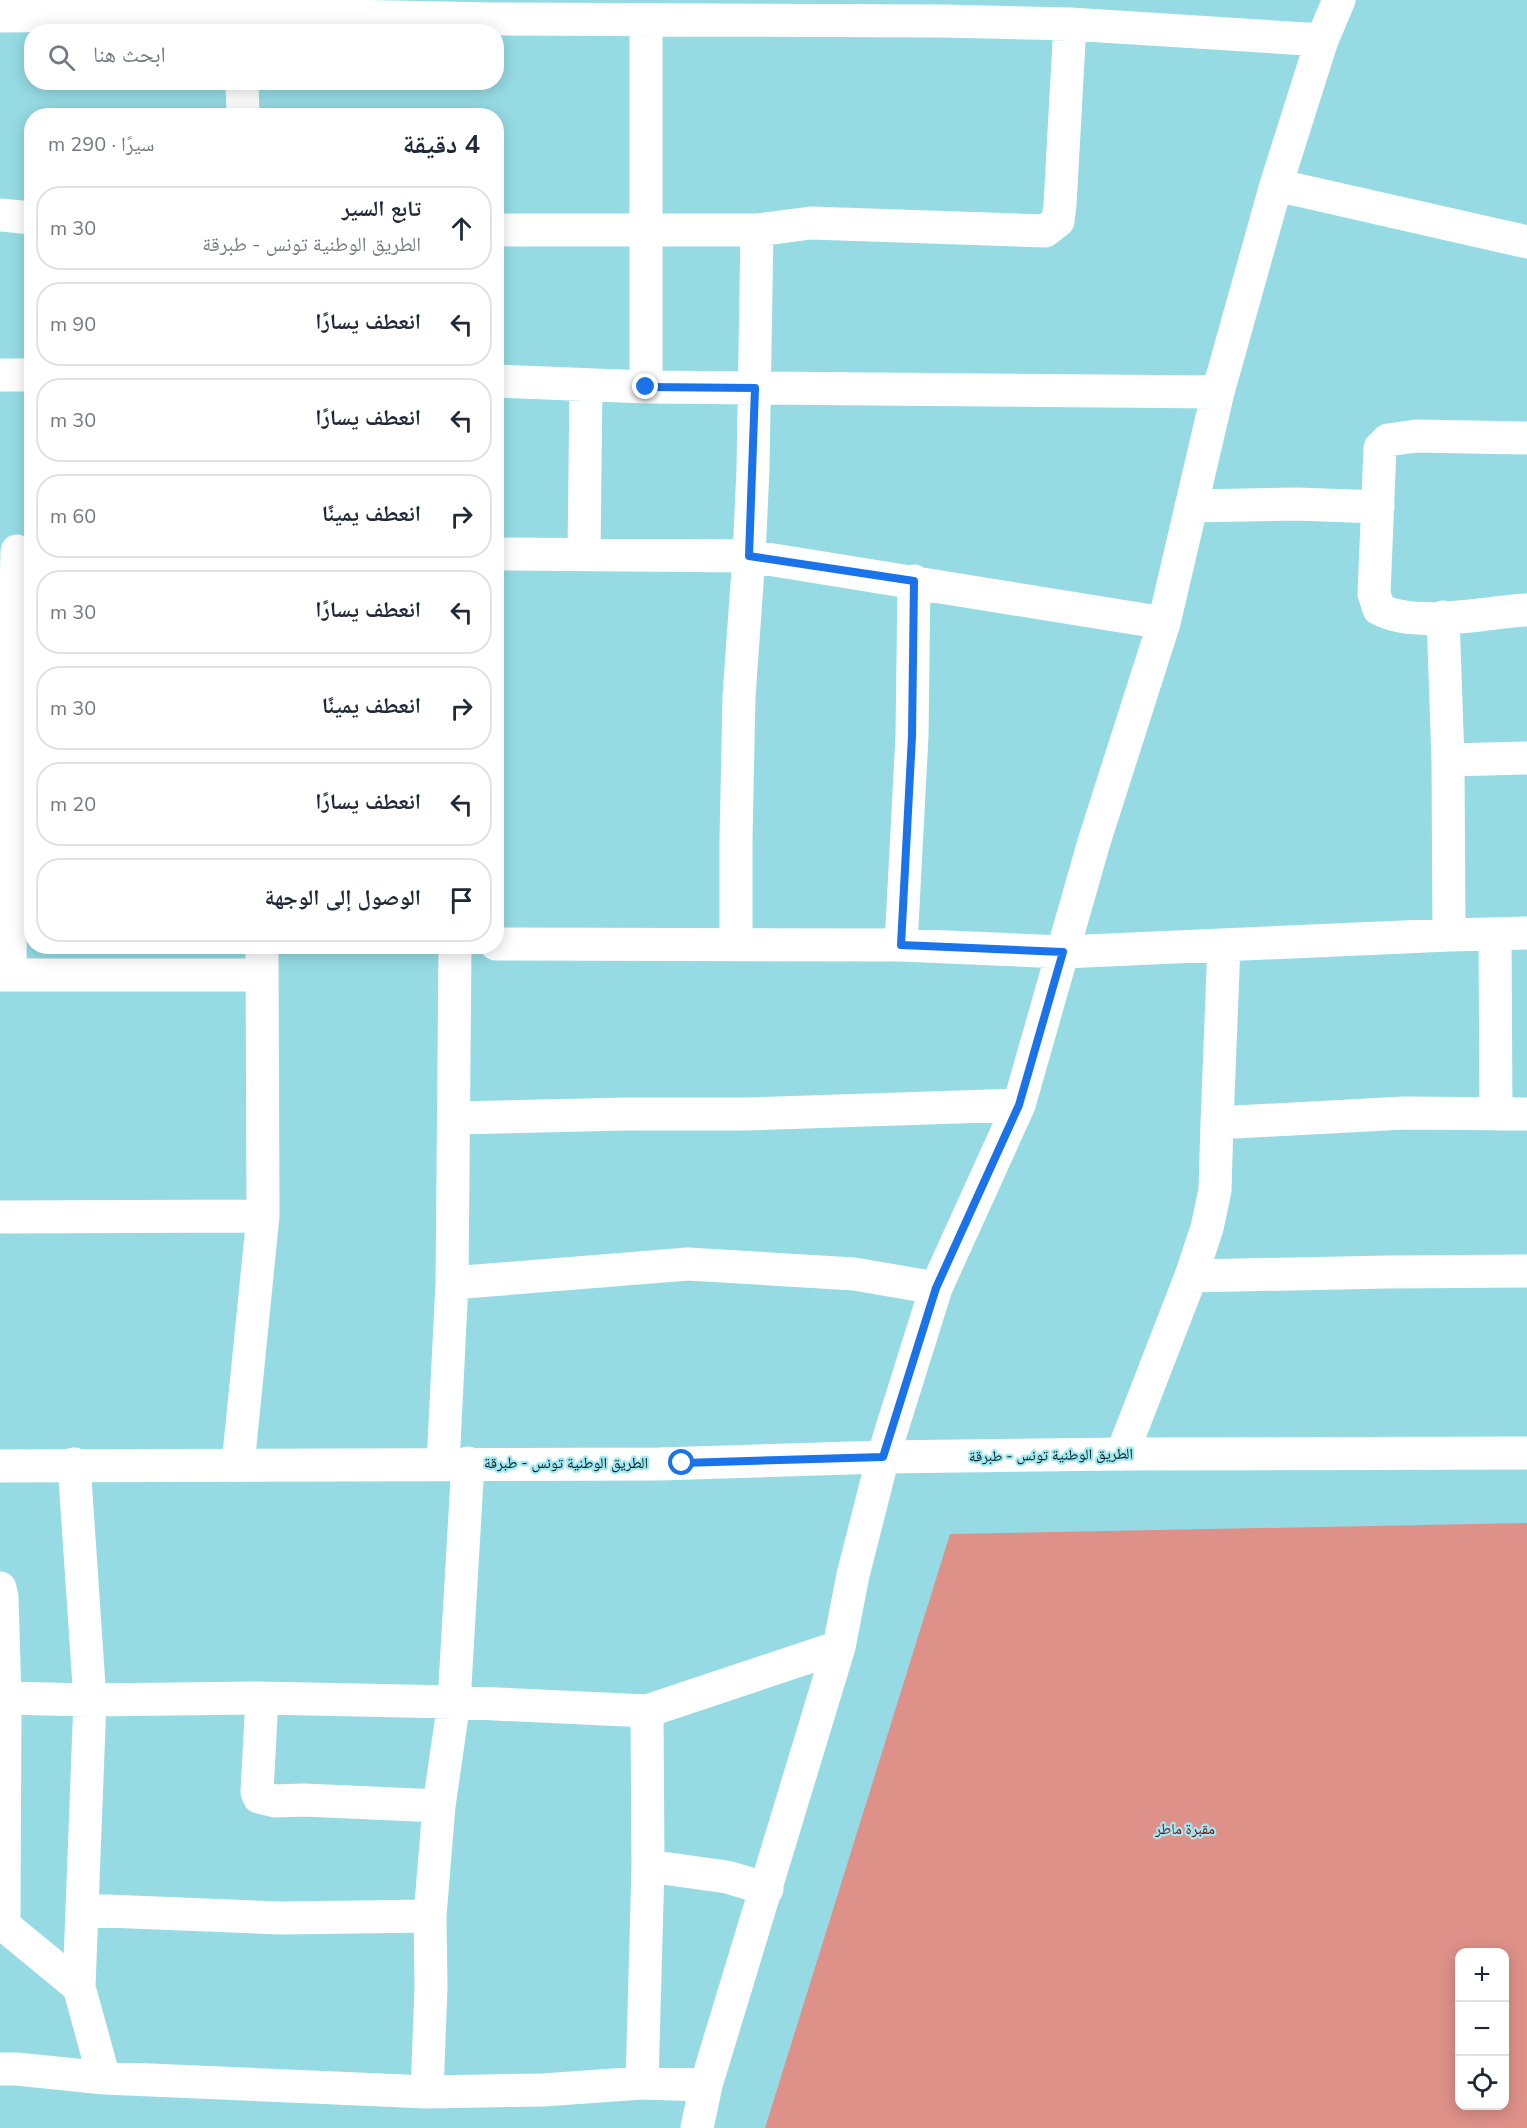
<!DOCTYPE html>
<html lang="ar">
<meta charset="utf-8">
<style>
:root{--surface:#fff;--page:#f2f2f3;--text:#1f2937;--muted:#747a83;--line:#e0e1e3}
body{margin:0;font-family:"Nunito Sans","Noto Naskh Arabic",sans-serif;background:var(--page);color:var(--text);direction:rtl}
.controls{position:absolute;right:18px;bottom:18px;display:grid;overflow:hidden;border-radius:12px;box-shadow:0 3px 15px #0003}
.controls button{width:54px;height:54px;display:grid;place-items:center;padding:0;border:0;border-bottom:2px solid var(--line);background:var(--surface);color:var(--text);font:30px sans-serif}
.stop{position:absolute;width:18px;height:18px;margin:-14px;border:4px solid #1a73e8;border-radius:50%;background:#fff}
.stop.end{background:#1a73e8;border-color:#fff;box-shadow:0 2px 6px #0008}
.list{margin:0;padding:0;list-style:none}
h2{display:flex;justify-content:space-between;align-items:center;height:78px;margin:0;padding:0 24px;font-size:26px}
h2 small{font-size:20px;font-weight:400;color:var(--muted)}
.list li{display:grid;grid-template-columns:39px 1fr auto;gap:18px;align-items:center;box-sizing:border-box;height:84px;margin:0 12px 12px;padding:0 12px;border:2px solid var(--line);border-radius:24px}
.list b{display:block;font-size:22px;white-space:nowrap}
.list p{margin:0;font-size:20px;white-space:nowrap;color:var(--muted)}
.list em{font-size:20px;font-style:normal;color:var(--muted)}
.icon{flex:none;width:33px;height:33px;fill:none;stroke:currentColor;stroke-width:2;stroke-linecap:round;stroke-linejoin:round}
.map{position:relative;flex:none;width:1527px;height:2128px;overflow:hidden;direction:ltr}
.search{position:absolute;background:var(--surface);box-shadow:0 3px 15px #0003;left:24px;top:24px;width:480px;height:66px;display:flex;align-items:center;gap:15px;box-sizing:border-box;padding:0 21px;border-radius:24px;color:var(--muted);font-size:22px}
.panel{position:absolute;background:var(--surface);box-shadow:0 3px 15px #0003;left:24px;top:108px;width:480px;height:846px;border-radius:24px;direction:rtl}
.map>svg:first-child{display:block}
.green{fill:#de9189;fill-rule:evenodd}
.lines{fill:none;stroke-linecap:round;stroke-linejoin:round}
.minor{stroke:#fff;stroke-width:33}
.major{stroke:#fff;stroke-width:33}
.route{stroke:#1a73e8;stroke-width:8}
.labels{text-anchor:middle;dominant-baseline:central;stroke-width:4.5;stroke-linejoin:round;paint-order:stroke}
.street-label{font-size:15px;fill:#011d20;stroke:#a2e8f1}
.park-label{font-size:15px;fill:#740b11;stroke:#a2e8f1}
</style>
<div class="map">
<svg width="1527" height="2128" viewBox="0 0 1527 2128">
<rect width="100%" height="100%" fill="#96dbe4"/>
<path class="green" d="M1527 1523V2128H765L950 1534ZM1460 1952H1504V2106H1460Z"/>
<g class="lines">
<path class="minor" d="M0 16 242 14 493 19 944 21 1070 24 1322 40
M646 20V387
M242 82 243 116
M1276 185 1527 242
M0 215 32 218
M496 230H757L811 223 1045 231 1058 221 1060 205 1070 24
M0 375H32
M496 381 646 387 1218 392
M1527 438 1416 436 1388 440 1380 448 1374 594 1379 609C1417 629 1484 612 1527 610
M1191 506 1297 504 1378 507
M496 554 749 556 1164 623
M584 554 586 386
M1443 617 1448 760 1449 935
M1448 760 1527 758
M1495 934 1496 1114
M496 944 901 945 1063 952 1449 935 1527 933
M736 944V840L739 696 749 556 753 469 757 230
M901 945 912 736 914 581
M10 974 11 797 17 551
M0 975H261
M454 1118 626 1114H748L1019 1105
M1217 1123 1224 945
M0 1217 263 1216
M1191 1276 1388 1272 1527 1271
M452 1283 688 1264 854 1274 936 1288
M1122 1454 1191 1276 1207 1228 1215 1190 1217 1123 1404 1113 1527 1114
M74 1464 90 1700 79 1987
M443 1464 452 1283 455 946
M238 1465 263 1216 262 946
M0 1588 2 1597 5 1698 4 1924
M5 1698 90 1700 262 1698 454 1702 647 1711 839 1647
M262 1698 257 1792 259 1797 275 1801 304 1800 439 1806
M648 1866 727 1877 767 1889
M82 1910 281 1918 430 1916
M0 1922 79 1987 104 2078
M0 2069H17L104 2078 427 2092 543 2090 642 2083 706 2085
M642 2083 648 1866 647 1711
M427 2092 431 1987 430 1916 439 1806 454 1702 468 1463
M697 2128 706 2085 839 1647 853 1575 883 1457 936 1288 1019 1105 1094 842 1164 623 1218 392 1276 185 1322 40 1339 0"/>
<path class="major" d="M0 1466 659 1464 883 1457 1122 1454 1527 1453"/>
</g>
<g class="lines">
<path class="route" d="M646 387 755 388 749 556 914 581 912 736 901 945 1063 952 1019 1105 936 1288 883 1457 682 1463"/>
</g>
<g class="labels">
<g class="street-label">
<text transform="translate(1051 1455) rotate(-1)">الطريق الوطنية تونس - طبرقة</text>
<text x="566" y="1463">الطريق الوطنية تونس - طبرقة</text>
</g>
<g class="park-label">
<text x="1185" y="1829">مقبرة ماطر</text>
</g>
</g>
</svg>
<div class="controls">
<button>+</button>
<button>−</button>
<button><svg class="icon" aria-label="locate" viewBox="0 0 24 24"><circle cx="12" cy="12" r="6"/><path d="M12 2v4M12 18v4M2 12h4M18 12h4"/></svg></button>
</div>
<div class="stop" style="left:682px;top:1463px"></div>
<div class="stop end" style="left:646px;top:387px"></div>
<div class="search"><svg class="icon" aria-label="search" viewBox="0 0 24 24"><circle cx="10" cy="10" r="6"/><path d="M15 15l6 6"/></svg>ابحث هنا</div>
<section class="panel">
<h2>4 دقيقة<small>سيرًا · 290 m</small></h2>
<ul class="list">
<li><svg class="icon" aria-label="ahead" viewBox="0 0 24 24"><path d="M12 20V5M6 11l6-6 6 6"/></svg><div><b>تابع السير</b><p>الطريق الوطنية تونس - طبرقة</p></div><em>30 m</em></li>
<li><svg class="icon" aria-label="left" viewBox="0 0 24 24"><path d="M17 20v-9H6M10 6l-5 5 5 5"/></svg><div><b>انعطف يسارًا</b></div><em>90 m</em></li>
<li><svg class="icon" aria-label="left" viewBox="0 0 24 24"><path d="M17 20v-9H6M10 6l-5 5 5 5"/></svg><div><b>انعطف يسارًا</b></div><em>30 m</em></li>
<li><svg class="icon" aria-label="right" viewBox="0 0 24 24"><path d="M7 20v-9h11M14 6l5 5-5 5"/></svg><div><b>انعطف يمينًا</b></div><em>60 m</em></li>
<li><svg class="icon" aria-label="left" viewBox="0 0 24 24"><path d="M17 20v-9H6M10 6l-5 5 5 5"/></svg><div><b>انعطف يسارًا</b></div><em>30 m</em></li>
<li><svg class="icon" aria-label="right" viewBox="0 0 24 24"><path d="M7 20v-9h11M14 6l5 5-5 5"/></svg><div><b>انعطف يمينًا</b></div><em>30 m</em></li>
<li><svg class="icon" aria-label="left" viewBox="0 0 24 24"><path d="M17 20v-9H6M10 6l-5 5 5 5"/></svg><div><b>انعطف يسارًا</b></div><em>20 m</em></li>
<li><svg class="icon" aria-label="arrive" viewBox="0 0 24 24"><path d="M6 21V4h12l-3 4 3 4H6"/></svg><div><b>الوصول إلى الوجهة</b></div></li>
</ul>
</section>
</div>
